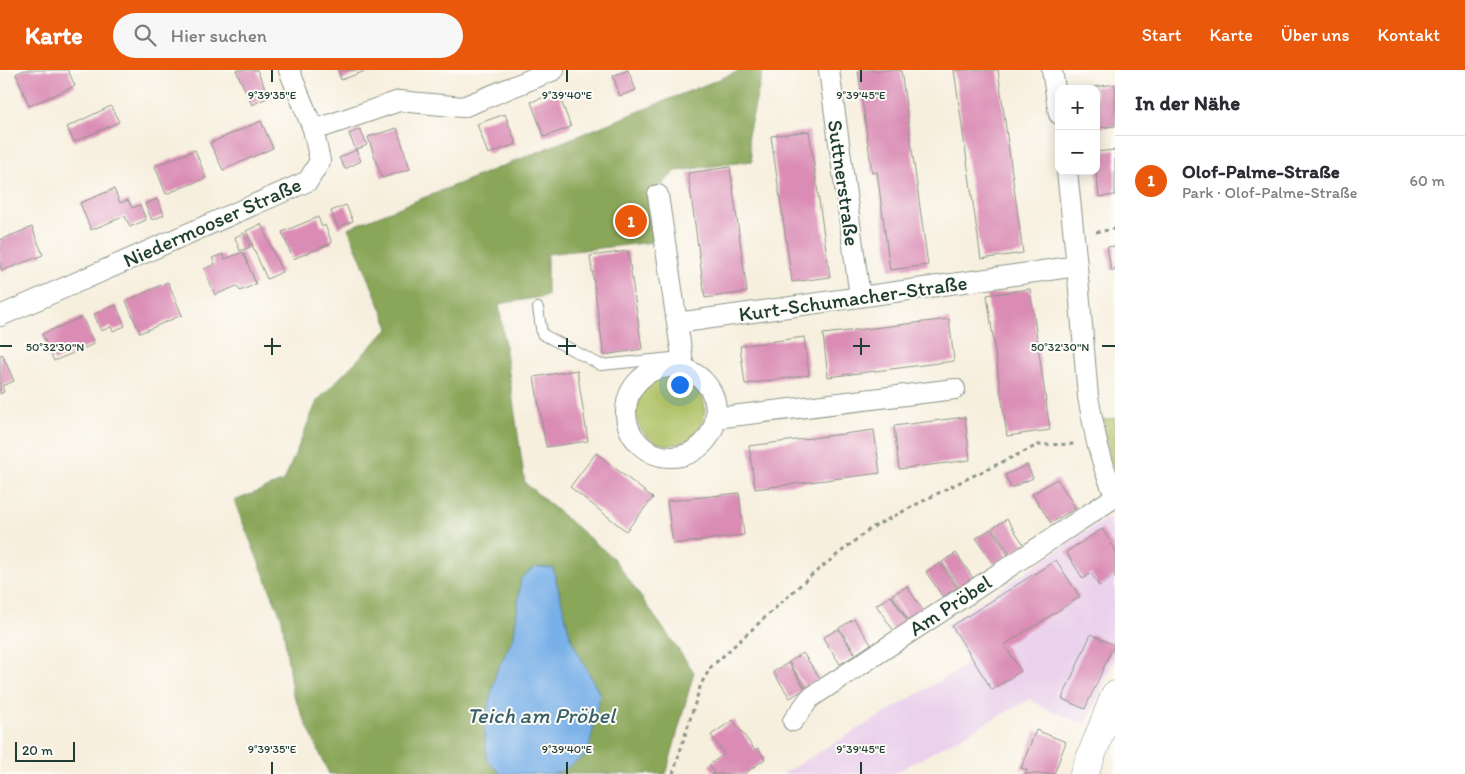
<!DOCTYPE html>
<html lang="de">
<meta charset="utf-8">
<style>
:root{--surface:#fff;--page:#f7f7f7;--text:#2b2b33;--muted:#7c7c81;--line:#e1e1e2;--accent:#ea580c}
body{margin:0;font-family:Itim,sans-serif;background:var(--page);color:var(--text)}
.controls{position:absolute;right:15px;top:15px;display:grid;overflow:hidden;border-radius:10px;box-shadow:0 2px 12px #0003}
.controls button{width:45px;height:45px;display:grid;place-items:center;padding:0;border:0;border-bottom:1px solid var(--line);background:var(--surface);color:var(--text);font:25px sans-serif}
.scale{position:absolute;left:15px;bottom:12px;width:60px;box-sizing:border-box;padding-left:5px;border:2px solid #1f3d34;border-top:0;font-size:14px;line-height:18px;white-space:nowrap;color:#1f3d34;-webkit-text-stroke:4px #fdfcf7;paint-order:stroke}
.you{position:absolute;left:679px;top:314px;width:18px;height:18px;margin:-12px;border:4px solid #fff;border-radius:50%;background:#1a73e8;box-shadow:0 0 0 8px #1a73e833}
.badge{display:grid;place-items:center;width:32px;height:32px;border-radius:50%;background:var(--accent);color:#fff;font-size:16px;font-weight:700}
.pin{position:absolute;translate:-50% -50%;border:2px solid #fff;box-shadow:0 1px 5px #0006}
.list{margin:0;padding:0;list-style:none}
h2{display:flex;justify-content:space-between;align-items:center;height:65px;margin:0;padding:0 20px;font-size:21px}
h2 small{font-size:16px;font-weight:400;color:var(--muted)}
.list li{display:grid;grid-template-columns:32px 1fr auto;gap:15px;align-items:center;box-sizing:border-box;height:90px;padding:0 20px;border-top:1px solid var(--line)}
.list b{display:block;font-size:19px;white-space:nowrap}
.list p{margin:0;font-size:16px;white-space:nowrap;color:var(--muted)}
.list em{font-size:16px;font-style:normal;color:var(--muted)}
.icon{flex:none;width:28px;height:28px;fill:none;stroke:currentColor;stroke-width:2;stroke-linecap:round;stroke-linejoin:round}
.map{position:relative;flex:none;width:1115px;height:704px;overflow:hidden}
header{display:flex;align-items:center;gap:30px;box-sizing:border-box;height:70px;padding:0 25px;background:var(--accent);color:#fff}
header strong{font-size:24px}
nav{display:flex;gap:28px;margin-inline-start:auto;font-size:18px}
.search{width:350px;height:45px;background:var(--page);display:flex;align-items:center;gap:12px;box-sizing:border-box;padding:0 18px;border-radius:28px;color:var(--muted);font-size:19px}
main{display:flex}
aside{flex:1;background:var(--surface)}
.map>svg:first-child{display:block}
.built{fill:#ead1ec}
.green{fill:#adbf62;stroke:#667e4b}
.forest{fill:#8aa658;stroke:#547246}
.water{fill:#79b0e8;stroke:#4c768e}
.building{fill:#da8cb5}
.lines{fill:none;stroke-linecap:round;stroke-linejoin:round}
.lane-casing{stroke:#8b9689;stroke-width:12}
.street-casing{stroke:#8b9689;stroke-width:22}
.secondary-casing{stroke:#8b9689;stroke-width:29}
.path{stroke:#8b9689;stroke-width:3;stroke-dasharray:4 4;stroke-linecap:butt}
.lane{stroke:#fff;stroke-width:10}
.street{stroke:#fff;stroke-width:20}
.secondary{stroke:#fff;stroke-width:28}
.ticks{fill:none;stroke:#1f3d34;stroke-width:2}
.labels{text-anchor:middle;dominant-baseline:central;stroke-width:4;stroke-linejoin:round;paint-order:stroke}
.street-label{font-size:21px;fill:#1f3d34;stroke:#fdfcf7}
.water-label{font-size:22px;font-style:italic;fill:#3a606a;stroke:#fdfcf7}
.ticks-label{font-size:12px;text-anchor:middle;fill:#1f3d34;stroke:#fdfcf7;stroke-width:4;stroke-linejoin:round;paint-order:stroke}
</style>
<header>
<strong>Karte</strong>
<div class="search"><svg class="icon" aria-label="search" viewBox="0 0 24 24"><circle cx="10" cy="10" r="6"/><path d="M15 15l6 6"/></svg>Hier suchen</div>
<nav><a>Start</a><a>Karte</a><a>Über uns</a><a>Kontakt</a></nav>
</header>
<main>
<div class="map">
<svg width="1115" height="704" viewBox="0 0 1115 704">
<rect width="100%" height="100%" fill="#fdfcf7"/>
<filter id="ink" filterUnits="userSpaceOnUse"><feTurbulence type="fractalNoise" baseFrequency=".02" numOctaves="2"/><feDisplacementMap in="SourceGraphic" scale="10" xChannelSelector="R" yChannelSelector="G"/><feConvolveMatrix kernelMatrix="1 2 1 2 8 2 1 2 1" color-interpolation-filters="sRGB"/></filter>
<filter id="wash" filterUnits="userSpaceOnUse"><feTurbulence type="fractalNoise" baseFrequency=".0096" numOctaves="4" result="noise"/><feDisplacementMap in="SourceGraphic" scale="20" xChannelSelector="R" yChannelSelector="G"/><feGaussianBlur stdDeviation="1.12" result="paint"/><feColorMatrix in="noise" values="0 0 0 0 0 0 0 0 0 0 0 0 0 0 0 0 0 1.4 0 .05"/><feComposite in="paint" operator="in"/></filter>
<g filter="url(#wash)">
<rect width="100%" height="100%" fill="#f7efde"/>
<path class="built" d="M1107 448 1115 463V586L1086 655 1042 637 1030 629 893 704H782L970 593 946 555Z"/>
<path class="green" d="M635 340a35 35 0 1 1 70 0a35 35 0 1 1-70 0Z
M1115 348V402L1111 392 1102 350Z"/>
<path class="forest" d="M742 0H763L748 65 752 91 676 101 649 127 653 172 547 184V226L499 234 525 413 614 489 694 602 666 704H552L562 701 600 625 571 569 553 498 521 508 514 566 496 603 487 690 501 704H329L292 622 282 549 234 431 284 411 317 331 389 258 348 158Z"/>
<path class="water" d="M535 497 553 498 571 569 600 625 588 684 562 701 552 704H501L487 690 484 654 496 603 514 566 521 508Z"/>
<g id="blocks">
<path class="building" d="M24 0H68L75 16 29 36 16 4Z
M236 0H257L269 27 252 35Z
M338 0H368L341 10Z
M628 0 636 20 620 26 613 6Z
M858 0H901L928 195 890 200 877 102 872 103Z
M954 0H998L1023 183 981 189Z
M1115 14V56L1097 58 1096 19 1088 18Z
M558 22 571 57 544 67 531 32Z
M111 36 119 52 74 72 67 57Z
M505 44 516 74 488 84 477 54Z
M261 51 273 78 223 100 210 73Z
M397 58 410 99 382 108 368 67Z
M360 59 367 75 356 80 349 64Z
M809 61 830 207 792 212 771 66Z
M195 80 206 108 166 124 155 96Z
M356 80 361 91 345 99 339 88Z
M1115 80V125L1099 127 1096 101V82Z
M730 97 747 222 705 228 688 103Z
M114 119 120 133 128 130 132 138 140 135 146 150 130 157 125 146 91 160 80 133Z
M157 129 164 145 152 150 145 134Z
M346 135 353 151 338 158 331 141Z
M318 147 322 157 325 155 332 173 293 189 282 162Z
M261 154 282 202 267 209 246 161Z
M32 157 43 185 2 201 0 195V170Z
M244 163 250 177 240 181 235 167Z
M1115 176V200H1111L1107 177Z
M628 181 642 279 604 285 590 186Z
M243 182 256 214 240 221 237 216 215 225 204 199 215 194 212 188 223 184 225 189Z
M168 212 182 245 140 263 126 231Z
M1030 219 1050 360 1007 366 987 225Z
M116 235 125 256 113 261 111 257 101 261 94 244Z
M82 247 94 274 54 291 42 264Z
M949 249 954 291 828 307 823 264Z
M804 267 809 305 745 314 740 276Z
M2 284 14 311 2 316 4 322 0 324V285Z
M577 300 588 371 546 377 534 307Z
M965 347 970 390 899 399 894 356Z
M874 360 880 403 755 419 749 376Z
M596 383 653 428 626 461 570 417Z
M1027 395 1033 408 1011 418 1005 405Z
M1057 409 1076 438 1051 453 1032 424Z
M739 423 744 465 673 474 667 431Z
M1007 449 1024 475 1010 484 992 458Z
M991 459 1008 485 994 494 976 468Z
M1102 459 1115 479V506L1099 516 1091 503 1083 509 1066 482Z
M956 483 973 508 959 518 942 492Z
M1056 490 1080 527 1004 575 1021 601 992 620 952 556Z
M940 493 957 518 943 527 926 502Z
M907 516 924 542 909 551 892 525Z
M891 526 908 552 894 561 876 535Z
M854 549 871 574 856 584 839 558Z
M838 559 855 585 840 594 823 568Z
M1091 564 1114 575 1085 639 1062 629Z
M803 583 820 608 806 618 789 592Z
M788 593 805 619 790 628 773 602Z
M733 650 755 680 758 678 765 689 744 704H712L714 703 709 695 724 684 711 665Z
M1036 660 1066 672 1054 704H1025L1027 700 1021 698Z"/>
</g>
</g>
<g filter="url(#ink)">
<use href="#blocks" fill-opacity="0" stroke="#8b9689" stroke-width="1"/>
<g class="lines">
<g class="lane-casing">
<path id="lane" d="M538 238 542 264 601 295 682 287"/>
</g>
<g class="street-casing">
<path id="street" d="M829 0 860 227
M1052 0 1059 44
M313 59 323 57 399 31 463 37 554 0
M1067 101 1077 196 1088 327 1097 373 1105 400 1115 426
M658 125 677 253
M0 246 308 111 320 91 313 59 289 0
M626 342a45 45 0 1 1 90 0a45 45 0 1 1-90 0Z
M684 299 677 253 1077 196
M715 348 955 319
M793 651 810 628 1115 427"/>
</g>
<g class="secondary-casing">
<path id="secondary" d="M1084 704 1115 625"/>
</g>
<path class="path" d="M1096 162 1115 159
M673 704 701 614 711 597 808 508 871 458 956 414 1038 375 1077 374"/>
<use href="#lane" class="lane"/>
<use href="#street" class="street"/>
<use href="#secondary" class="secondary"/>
</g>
</g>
<path class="ticks" d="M272 0V12M567 0V12M861 0V12M272 268V285M567 268V285M861 268V285M0 276H12M264 276H281M558 276H576M853 276H870M1102 276H1115M272 692V704M567 692V704M861 692V704"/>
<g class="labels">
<g class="street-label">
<text transform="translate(844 113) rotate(82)">Suttnerstraße</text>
<text transform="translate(212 152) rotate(-24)">Niedermooser Straße</text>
<text transform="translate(853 228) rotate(-8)">Kurt-Schumacher-Straße</text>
<text transform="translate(950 535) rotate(-33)">Am Pröbel</text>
</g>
<g class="water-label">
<text x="541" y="645">Teich am Pröbel</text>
</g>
</g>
<g class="ticks-label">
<text x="272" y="29">9°39'35"E</text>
<text x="567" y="29">9°39'40"E</text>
<text x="861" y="29">9°39'45"E</text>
<text x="55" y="281">50°32'30"N</text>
<text x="1060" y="281">50°32'30"N</text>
<text x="272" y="683">9°39'35"E</text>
<text x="567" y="683">9°39'40"E</text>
<text x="861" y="683">9°39'45"E</text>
</g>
</svg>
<div class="controls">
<button>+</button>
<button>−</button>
</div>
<div class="scale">20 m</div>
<div class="you"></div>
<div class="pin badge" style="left:631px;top:151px">1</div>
</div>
<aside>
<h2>In der Nähe<small></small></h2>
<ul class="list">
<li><span class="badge">1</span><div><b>Olof-Palme-Straße</b><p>Park · Olof-Palme-Straße</p></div><em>60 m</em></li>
</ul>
</aside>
</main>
